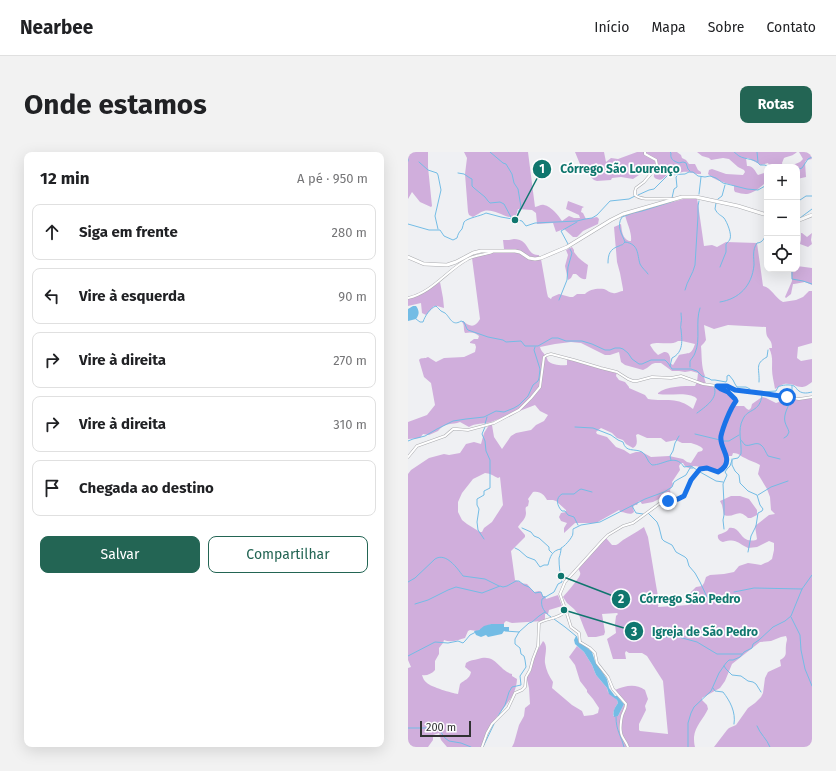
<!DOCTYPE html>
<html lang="pt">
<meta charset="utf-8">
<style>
:root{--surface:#fff;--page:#f2f2f2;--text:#202124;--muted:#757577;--line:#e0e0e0;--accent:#236554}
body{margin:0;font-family:"Fira Sans",sans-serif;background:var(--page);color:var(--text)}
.controls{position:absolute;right:12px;top:12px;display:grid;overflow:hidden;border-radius:8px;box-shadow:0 4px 16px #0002}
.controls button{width:36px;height:36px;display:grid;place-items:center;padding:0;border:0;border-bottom:1px solid var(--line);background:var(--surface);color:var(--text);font:20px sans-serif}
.scale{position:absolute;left:12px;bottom:10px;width:51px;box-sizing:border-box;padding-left:4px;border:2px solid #313233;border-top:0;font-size:11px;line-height:14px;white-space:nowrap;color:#313233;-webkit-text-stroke:3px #fdfdfe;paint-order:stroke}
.stop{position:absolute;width:12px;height:12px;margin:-9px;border:3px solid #1a73e8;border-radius:50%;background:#fff}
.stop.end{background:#1a73e8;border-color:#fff;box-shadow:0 1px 4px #0008}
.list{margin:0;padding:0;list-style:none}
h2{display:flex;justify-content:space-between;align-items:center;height:52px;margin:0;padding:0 16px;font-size:17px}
h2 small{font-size:13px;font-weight:400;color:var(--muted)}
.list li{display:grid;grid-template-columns:26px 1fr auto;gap:12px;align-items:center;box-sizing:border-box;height:56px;margin:0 8px 8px;padding:0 8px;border:1px solid var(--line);border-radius:8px}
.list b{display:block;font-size:15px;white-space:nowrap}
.list em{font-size:13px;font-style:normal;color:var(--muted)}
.actions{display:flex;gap:8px;padding:12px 16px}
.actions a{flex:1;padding:9px 0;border:1px solid var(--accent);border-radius:8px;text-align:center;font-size:14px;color:var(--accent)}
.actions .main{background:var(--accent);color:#fff}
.icon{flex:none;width:22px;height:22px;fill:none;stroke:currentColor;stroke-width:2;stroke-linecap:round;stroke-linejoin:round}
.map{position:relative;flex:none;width:404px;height:595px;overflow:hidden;border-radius:8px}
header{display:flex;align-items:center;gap:24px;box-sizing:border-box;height:56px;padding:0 20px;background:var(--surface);border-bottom:1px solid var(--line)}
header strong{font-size:19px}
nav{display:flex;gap:22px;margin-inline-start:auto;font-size:14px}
.intro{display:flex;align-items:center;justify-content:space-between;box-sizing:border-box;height:96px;padding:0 24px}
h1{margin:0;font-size:28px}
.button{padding:10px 18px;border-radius:8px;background:var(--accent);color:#fff;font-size:14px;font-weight:700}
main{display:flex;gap:24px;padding:0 24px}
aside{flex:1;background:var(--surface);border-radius:8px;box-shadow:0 4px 16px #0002}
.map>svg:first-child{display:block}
.green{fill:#d0aedc;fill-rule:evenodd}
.water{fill:#73bce5}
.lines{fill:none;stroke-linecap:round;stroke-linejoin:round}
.stream{stroke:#73bce5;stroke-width:1}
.minor-casing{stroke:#aaabaf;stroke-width:3}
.major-casing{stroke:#aaabaf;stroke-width:4}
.minor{stroke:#fff;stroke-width:2}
.major{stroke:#fff;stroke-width:3}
.route{stroke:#1a73e8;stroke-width:5}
.leader{fill:none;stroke:#0f766e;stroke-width:1.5}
.callout-dot{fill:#0f766e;stroke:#fdfdfe;stroke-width:1.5}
.mark-label{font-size:12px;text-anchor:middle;font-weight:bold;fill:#fff}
.callout-label{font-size:12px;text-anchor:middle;font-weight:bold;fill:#0f766e;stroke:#fdfdfe;stroke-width:3.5;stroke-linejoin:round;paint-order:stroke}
</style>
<header>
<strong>Nearbee</strong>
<nav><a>Início</a><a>Mapa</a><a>Sobre</a><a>Contato</a></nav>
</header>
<div class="intro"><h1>Onde estamos</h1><a class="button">Rotas</a></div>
<main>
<aside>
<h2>12 min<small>A pé · 950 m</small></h2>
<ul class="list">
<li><svg class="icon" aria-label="ahead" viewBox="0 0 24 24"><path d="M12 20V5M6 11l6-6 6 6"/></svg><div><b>Siga em frente</b></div><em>280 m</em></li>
<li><svg class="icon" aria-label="left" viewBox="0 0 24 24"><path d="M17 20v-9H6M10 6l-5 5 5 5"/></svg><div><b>Vire à esquerda</b></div><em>90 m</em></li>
<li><svg class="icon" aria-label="right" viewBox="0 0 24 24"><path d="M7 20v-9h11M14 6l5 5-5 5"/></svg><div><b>Vire à direita</b></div><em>270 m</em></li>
<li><svg class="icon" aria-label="right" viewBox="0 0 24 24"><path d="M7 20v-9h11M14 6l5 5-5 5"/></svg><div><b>Vire à direita</b></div><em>310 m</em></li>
<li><svg class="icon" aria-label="arrive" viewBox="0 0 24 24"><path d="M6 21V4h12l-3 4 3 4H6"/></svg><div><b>Chegada ao destino</b></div></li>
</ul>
<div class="actions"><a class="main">Salvar</a><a>Compartilhar</a></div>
</aside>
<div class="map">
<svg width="404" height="595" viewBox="0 0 404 595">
<rect width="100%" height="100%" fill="#eff0f3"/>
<path class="green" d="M0 0H20V15L24 54 23 55 12 50 4 40 0 47Z
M56 0H120L127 55C130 55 133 52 136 53 143 54 151 64 154 69L161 64 166 66H172L171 63 158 57 160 49 176 55 174 56 173 60 175 61 178 67 189 65 191 67 190 72 175 79 169 85H165L156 77 148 80 145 71 129 72 128 61 124 58 110 57 108 64 101 65C93 63 84 57 76 59 72 60 69 63 65 65L61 63 60 60 57 22 59 6Z
M167 0H196L198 10 203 6 210 7 229 0H269L273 3 274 6 278 8 281 12H287L290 18 293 20V22C281 22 281 17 268 22L262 19C258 23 255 30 249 27 248 27 247 26 246 25 245 23 248 18 248 16L237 19 225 27 213 25 204 26 203 28 189 29 186 28 174 17Z
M289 0H389C385 4 381 4 376 6L374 11 375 15H361V13L360 11 353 13 340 6H338L339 14C345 13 347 19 350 23L359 20V31C355 32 354 34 350 37 341 43 338 43 327 40L326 38V34C319 31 305 28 300 22L301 18 304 17 318 22 335 23 337 20 336 18 330 15 321 7 315 6 303 8 301 6 294 4Z
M391 0H404V7L399 8 397 10 398 25 389 27V15H380L392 10 395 7Z
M279 46 289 47 290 52 296 94 304 93 309 95 318 90 349 91 355 134C364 136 367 146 375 150L388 148 395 145 401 139H404V191L390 195 389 206 393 209 404 207V230C391 241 388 230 376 232 373 233 370 235 367 237 366 230 364 224 364 217 364 209 365 204 361 196H364C364 189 362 189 359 184 358 182 358 177 358 175L320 173 306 177 296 173 298 188 296 191 293 194C294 204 293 214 297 224L296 225 298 232 307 233 313 237 319 238 325 244 329 247 328 254H336L339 257 341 258 343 256 344 252 354 245 358 246 368 251 371 250V246L373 245 382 246H404V595H306L319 578 321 576 328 573 340 556 347 551 353 545 355 541 357 526 360 520 373 514 372 508C380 504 377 501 378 493 378 491 379 489 379 487L378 484 373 485 363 489 352 490 324 512 317 529 312 536 294 546V548L299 553 300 557C296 566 287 574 286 585 286 588 286 592 287 595H104L106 591 111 573 116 564 117 556 122 552 121 536 119 528V524C124 521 122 518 123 512 125 504 131 496 135 489 141 494 136 504 137 511 138 518 141 524 145 530L144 536 164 553 174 559 176 564 185 563 190 561 191 556 185 547 179 540V538L172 529 167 513 161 505 169 494 176 500 184 513 188 523 199 536 200 540 209 548 210 551C207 555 205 559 205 564H210L216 552 209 544 207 538C217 534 227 531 237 538L240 547 237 554 238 558 231 572V578L232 579 260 582 255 529 239 504 234 501H221L218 499 217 501 218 507H205L199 487 208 481 207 472 208 464 210 462 209 461 194 462 197 480 196 483 188 485H180L176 476 171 463 166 457 159 451 155 445C159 440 170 428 172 423 173 420 171 419 170 416L198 386 204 393H208L210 392 215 388 230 379 236 375 240 385 248 433 251 450 250 455 280 453V443L288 435 294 434 296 431 298 425 302 423 316 422 326 420 331 414 340 411 347 412 353 413 357 411 360 410 364 407 366 398V391L361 389 349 395 340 396C329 391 329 386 315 390 312 389 309 387 310 383 314 381 320 380 321 376 334 374 331 392 348 388L349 387 347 374 361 363 367 362 363 358 362 345 359 337 350 322 352 313C347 310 342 309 337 306 332 304 331 301 325 301L324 304H321C321 312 317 322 308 320 304 319 301 317 298 316 294 315 289 314 285 314L283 316C279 316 277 315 275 311H273L271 314 272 318 264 330 265 332 262 338 263 343 253 346 245 350 234 352 232 349H231L229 353H227L225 355 226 360C222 364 218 360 213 360L211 358 188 371H167L156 381V376L159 371 153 369 151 365 153 361 158 360V358L148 349 145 348H139C136 343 133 339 125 340L120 347 121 349 120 354 118 355C117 357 118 359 118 361 118 367 113 370 110 375L117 383V385L103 399 107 428C111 429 114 432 119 432L126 440 131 439 133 440 135 444H137L138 447 150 443 154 454 141 458 140 462H137V468L135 469 104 471 98 469 96 471V472H83L69 479 62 478 60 479 57 486C50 488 43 491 36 488L35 491 31 496V502L27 509V518C24 522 18 524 14 523 15 526 16 529 19 531 23 535 44 541 50 542L52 532C56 528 62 527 63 520L57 515 58 511C62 508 66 508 70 507 88 501 90 518 104 522V524L109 527C108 546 96 553 87 568 82 577 78 586 75 595H39L33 588 31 581 25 583V588L20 595H0V516L3 515 0 508V322L3 318 21 306 36 302 41 303 52 301 58 292 66 290 73 292 76 281 81 273H84L86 285 94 297 103 284 108 281 123 278 128 273 136 269 140 263 132 259 127 253 83 270C76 272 67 271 61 275L52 270C44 273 37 270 30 279L21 283 15 282 12 286 0 287V270L19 263 27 253 23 231 16 225 11 208C13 205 17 207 20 205L28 210 36 206 56 205 67 200 68 195 67 192 62 191V190L66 187H70L71 184C67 180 62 180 57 181 55 177 57 173 54 170L55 169C62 175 67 176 72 167L64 106 83 101H112L120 106 133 107 139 141 140 145 143 147 144 145 151 142 162 145H165L169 142H177C181 137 190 136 196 137 199 138 202 141 205 141 209 142 212 139 215 139V137L212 121 209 110 206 75 213 72C214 79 214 86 221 89H223C224 80 219 72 217 63ZM270 189H274L287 192C283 204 281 200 271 203L265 213 262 211C263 207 262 199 256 200 254 201 252 202 250 203L246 199 242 193 243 192C252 189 262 194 270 189ZM163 190 173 191 197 203H202L211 200 213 210 217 213 235 218 239 216 244 212 247 211H253L264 219H271L277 220 283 219 290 221 289 230 287 234C276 234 258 234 250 241V242C263 244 275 240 287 245L289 247 285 257C269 244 259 250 240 247L237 243 221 236V235L217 230 211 228 208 224 209 219 191 216 160 205 159 206V213C154 214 144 213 140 209 139 207 139 205 137 203 135 200 133 199 132 195L147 192ZM193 276 204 281 209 286 215 288 218 292 225 296C230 294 229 288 228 283L230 282 239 286H253L258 290 268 288 274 291H283L289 293 293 295 295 297 294 299 290 300 283 311 279 310 275 307 261 304 243 305 234 300H228L222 302 216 298 208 295 199 285 189 282 188 280ZM77 321C81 321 86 324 90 326L92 325 95 353 84 370 76 376 74 380H72L59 372 54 368 50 360V350L54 341 65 327Z
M393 81H394L399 85 404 81 403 88 404 92 400 95 392 92 393 88Z
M106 87C122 87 118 104 131 103V105H122L109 98 96 97 95 88H101Z
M164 95 166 98V100C170 106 175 110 180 113L178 127C173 128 171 124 168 122H165L163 126 160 128 157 114 160 103 158 98Z
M389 114 404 116V133L397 130 386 132H385L383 142 378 146 377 145 384 129 383 117H389Z
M32 130 35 146 36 156 29 154H26L18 163 14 161 13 151 0 154V147L14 142Z
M323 344H332L341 347 349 358V363L343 366H340C329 355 327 367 316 363L314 353 312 349Z"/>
<path class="water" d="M5 154H8C11 158 12 162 8 167L0 169V157Z
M83 472H96V475H101V479H96L94 482 80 485 78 483 73 485 68 483 66 479 71 478 76 474Z
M168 484H169L171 491 176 493 184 500 187 509 199 527 201 536 207 544H209L216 552 210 564 206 565C204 560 207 555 210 551L209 548 201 542 199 536 188 523 184 513 176 500 167 492 166 488Z"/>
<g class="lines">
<path class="stream" d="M82 0 95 11 98 12 104 22 106 31 110 37 113 55V56L111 58 109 67
M262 0 263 1C262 7 265 9 271 11L275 10 278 11 280 17 282 19
M326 0C326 0 331 4 331 4 338 8 347 6 352 13H357L360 15
M349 0 350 10
M0 9V7
M11 10 20 18 29 21 30 23 33 38 27 64 30 77
M389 18 394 16 400 7 404 5
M50 21 56 22 62 26 64 27V34L66 36 77 45 80 49 82 51 92 50 96 52 104 67
M291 42 293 25
M230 43 241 38 246 37 260 23 277 22 281 20H285L290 24 297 25 302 24 308 26 315 31 339 37 350 38 357 34H359
M264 46 266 37 269 35 268 25 269 24
M310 47 314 44 317 33
M389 50 398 44H404
M308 51 307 57C310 63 313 63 316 66 319 70 324 82 322 87 322 88 319 91 318 92V100L312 115
M392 66 404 57
M0 72 21 78H32L36 84 45 88 49 86C50 82 51 80 54 77 55 75 55 72 56 70 59 66 73 64 78 61L93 65 110 68 114 69 118 74 127 71 169 69 177 67 184 66 189 63 202 49 221 47 227 44
M389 72V71
M217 90C214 82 208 74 214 65L225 61 234 59 266 49
M160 92 153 79 169 70
M200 111C200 102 202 97 211 94 217 91 212 95 217 90 231 92 229 102 232 112 234 116 238 119 240 122
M384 117V127L395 129 404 132
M277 138C279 129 285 122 287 113L290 64V54L291 49
M151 148 159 128 160 115 164 101 162 97
M312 150C331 147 344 134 346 113 346 106 344 98 349 91 355 91 357 85 359 80
M8 167 12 170H15C17 164 22 156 28 154 30 156 32 158 33 159 34 160 36 160 37 161 42 165 44 175 53 169L56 170 59 177 60 178 80 185 95 188 98 190 113 189 117 194H130L144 186H150L158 189H174L184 192 197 198H202L207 196H212L215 197 220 201 224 207 231 212H234L243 208H257L260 211 264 217H283L289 219 294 224 302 227 303 228H307L318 230 319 228V224L321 223 325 228 327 232 329 235H338L342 237
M262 214 264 206C276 200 274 188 273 177 272 174 273 175 273 171 274 168 273 164 273 161
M282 215V209C284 206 286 204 287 201 293 188 287 170 292 156
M351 230C352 217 346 212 359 205L360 198
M384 234V241
M354 240 368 239 370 235C373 233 382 232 386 234 388 235 389 238 391 239 395 242 400 241 404 240
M289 261C297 255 311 246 306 235
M77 272 79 265
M167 275 185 276 203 283 210 288 215 290C218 301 226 296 234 300 239 303 239 310 244 313 256 313 267 301 276 315L283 314 289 318
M287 282 312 288
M376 286 379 284 381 280C380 276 378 274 377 270 375 262 381 254 383 247
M333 288C333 288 336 292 337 293 342 295 348 289 353 293 356 295 358 301 360 304L372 307
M0 289 5 287 17 284 29 277 45 269 58 267 76 265 88 259 96 260 106 256 111 253 120 244 125 233 130 229 131 226 132 217 126 198 127 195
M315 289H321L331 283
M324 307V313L327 319 331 323 332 331 340 339 349 343 352 353 355 357 354 359 350 361 348 374 343 384 340 400
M325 307 330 306 333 302C334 290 329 278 335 267 340 256 352 261 354 243
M263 308 262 304 265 299 267 291 271 284
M292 320 308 329 315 330
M350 343 363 335 380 329
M224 354 228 361 235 362
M240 361 249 370 251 375 254 387 256 389 264 393 268 400 277 405 279 407 281 414 287 421 292 430 299 445
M170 373 166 365 160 363 157 359H154C149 354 147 346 154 342H166L171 338 173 337 184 340
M114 376 123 380 126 384 131 386 141 395V398L144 401
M316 377 315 368 316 363V352L315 332 319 323 317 320 319 317 322 314 324 308
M76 387 70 378 69 370 71 357 69 353V347L76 343V339L82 336V308L78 299 77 289 74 282 77 275
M107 396 111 398 119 405 127 408 132 415 136 413H140C142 405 144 398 153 397
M0 430 7 426 27 407C38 400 49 416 55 424L77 427 91 434
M326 440 346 436 394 437
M7 452 20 448 40 438 48 435 74 441 92 434 95 435 99 434 108 429H111L116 433 121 435 127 441 133 440 135 445H137
M143 465C137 461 132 455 134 447L146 440 150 432 154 430C152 423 151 414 151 406 152 403 153 400 153 396 156 395 163 387 164 384 165 384 165 378 165 377L173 373 192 370 237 347 256 340 264 335 266 330 269 328 278 323 282 316H285
M383 465 392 483 393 498 397 517 404 534
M146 467 157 475 168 484
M97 479 111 480
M258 485 267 484 289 490 309 502H334
M0 504 27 490 40 491 50 489 55 491 57 489 62 483 68 480
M316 514 318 517 324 523 333 524 340 529 345 530 348 532 353 540
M305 536 307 539 315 540C322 549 328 560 326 572
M90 564 97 553 101 540 104 535 113 533 112 524 118 515 117 508 116 504 113 502 112 496 107 492V487L111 480 121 471 124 470 131 464 137 460
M208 565C208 579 213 583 216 595
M349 574C352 582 359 587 362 595
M0 576H21L30 577 32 579 37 586 41 589 53 591 63 595
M75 595 86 572
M280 595V571L283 561 286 555 303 539 311 521 318 511 321 508H325L332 505 336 500 344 496 345 492 351 488 365 475 377 469 383 464 394 437 404 423"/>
<g class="minor-casing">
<path id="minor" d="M237 0V2L248 8 249 13 247 17 236 30 228 36 227 39V43C235 50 255 45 266 47
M0 146C24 141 39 118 60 107 67 103 76 103 84 100
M0 305 9 294 37 284 45 277H49L60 278 75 274 86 271 111 258 123 246 132 235 136 205 139 203 143 202 166 208 193 216 209 220 220 227 225 229H229L244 225 263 226 273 224 295 232 309 234H319L329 238 352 241 391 247 404 245
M158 459 163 475 171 481 172 490 182 496 187 501 189 511 200 525 205 537 218 552C218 557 215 560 214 564 213 568 212 577 213 580 213 585 218 589 220 595
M74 595 79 581 84 572 100 556 107 541 114 538 117 535 118 525 122 518 125 507 130 494 131 471C139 466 151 467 158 459L152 442 157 430 194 389 200 383 215 374 225 371 251 352 274 345 277 342 283 328 293 317 299 316 310 319C314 318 315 317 317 314 323 304 312 295 313 284 315 275 323 257 328 249L327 247 320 240 313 237 309 234"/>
</g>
<g class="major-casing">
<path id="major" d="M389 69 404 63
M0 105 16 112 39 113 48 110 65 101 73 99H107L112 100 121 106 127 107 133 106 159 95 203 68 215 62 274 45H288L330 54 359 63"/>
</g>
<use href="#minor" class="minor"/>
<use href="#major" class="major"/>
</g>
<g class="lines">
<path class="route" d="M260 349 270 347 276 344 283 328 292 317 299 316 310 320C314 318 315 317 317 314 323 304 311 295 313 284 315 275 322 257 328 249L327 247 320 240 313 237 309 234H319L327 238 352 241 379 245"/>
</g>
<path class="leader" d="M107 68L134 17M153 424L213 447M156 458L226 479"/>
<g class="callout-dot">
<circle cx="107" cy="68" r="4"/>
<circle cx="153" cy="424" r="4"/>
<circle cx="156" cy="458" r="4"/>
<circle cx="134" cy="17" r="10"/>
<circle cx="213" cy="447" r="10"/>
<circle cx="226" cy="479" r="10"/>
</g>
<g class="mark-label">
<text x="134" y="21">1</text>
<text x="213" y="451">2</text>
<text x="226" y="484">3</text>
</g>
<g class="callout-label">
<text x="212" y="21">Córrego São Lourenço</text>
<text x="282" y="451">Córrego São Pedro</text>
<text x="297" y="484">Igreja de São Pedro</text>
</g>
</svg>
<div class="controls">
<button>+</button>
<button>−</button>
<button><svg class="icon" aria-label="locate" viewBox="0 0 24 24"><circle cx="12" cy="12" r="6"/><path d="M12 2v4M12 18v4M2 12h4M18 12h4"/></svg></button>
</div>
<div class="scale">200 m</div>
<div class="stop" style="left:379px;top:245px"></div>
<div class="stop end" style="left:260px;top:349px"></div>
</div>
</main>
